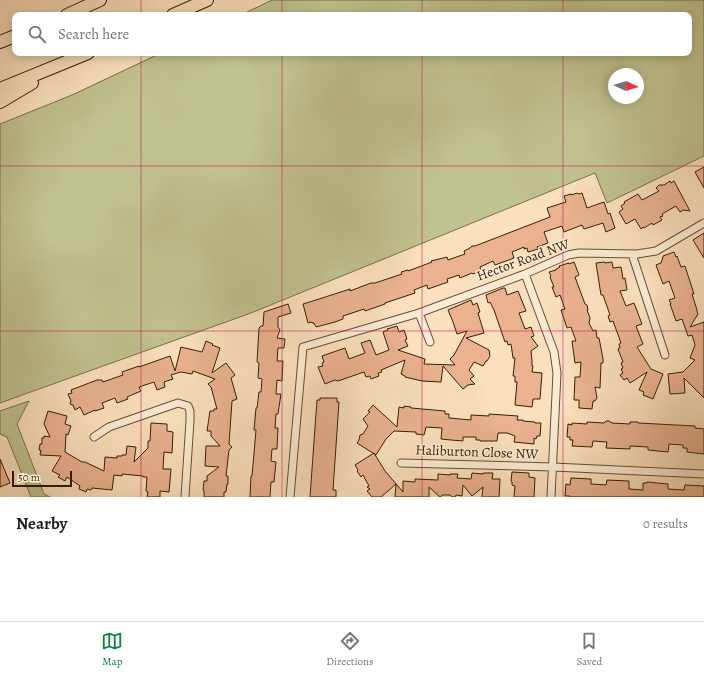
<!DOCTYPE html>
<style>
:root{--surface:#fff;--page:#f2f2f2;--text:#202124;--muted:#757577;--line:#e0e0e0;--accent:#0b8043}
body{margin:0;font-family:Alegreya,serif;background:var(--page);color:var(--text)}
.compass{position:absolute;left:608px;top:68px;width:36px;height:36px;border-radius:50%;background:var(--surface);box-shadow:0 2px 10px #0003;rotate:94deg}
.scale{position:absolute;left:12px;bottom:10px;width:60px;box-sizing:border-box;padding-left:4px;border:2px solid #381d06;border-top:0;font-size:11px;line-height:14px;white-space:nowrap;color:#381d06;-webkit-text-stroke:3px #fcebd4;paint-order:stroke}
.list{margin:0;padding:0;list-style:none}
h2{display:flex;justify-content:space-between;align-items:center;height:52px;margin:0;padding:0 16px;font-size:17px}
h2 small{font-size:13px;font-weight:400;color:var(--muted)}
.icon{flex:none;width:22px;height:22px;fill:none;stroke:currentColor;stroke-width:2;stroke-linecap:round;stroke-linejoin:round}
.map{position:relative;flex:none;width:704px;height:497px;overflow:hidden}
.search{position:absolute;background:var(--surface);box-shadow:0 2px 10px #0003;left:12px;right:12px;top:12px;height:44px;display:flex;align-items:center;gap:10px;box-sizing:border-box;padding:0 14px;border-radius:8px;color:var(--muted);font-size:15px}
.sheet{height:124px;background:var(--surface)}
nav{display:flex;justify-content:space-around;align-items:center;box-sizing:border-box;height:56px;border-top:1px solid var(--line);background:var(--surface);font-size:11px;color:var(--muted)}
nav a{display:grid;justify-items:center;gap:2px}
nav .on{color:var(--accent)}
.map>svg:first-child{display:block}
.green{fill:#c0c28f;stroke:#7c704a;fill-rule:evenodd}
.building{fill:#eab28f;stroke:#381d06}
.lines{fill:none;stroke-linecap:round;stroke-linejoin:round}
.minor-casing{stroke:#684e34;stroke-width:9}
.motorway-casing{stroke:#381d06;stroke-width:14}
.minor{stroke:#fcebd4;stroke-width:7}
.motorway{stroke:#fae0bd;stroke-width:12}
.grid{fill:none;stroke:#c2185b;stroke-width:1;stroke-opacity:0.55}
.labels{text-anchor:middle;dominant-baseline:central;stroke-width:3;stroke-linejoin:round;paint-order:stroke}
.street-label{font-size:14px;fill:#381d06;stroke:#fcebd4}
</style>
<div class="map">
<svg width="704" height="497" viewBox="0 0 704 497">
<rect width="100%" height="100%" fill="#fae0bd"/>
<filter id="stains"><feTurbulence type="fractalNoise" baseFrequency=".005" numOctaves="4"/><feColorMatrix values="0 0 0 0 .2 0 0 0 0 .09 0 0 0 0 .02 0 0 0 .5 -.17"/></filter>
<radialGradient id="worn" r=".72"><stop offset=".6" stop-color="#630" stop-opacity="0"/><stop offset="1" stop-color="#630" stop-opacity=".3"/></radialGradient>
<path class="green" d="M272 0H704V156L607 203 595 173 251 313 0 403V124L72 95 161 53H689V15H241ZM614 74H638V98H614Z
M29 401 17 424 44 494 50 497H31L7 437 0 434V411Z"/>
<path class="building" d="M704 167V188L695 172Z
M670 181 671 183 674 181 690 211 683 210 680 212 676 206 662 214 663 216 660 217 662 220 653 225 652 223 644 228 643 227 641 229 635 219 626 224 619 212 623 209 621 206 625 203 624 202 638 194 642 200 659 191 656 188 659 185H664Z
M577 193 578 194 582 193 587 208 604 202 608 214 610 213 615 228 606 232 603 223 584 229 582 225 564 232 562 226 544 232 548 243 537 247 538 249 528 252 527 248 524 249V247L512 252 514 258 495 265 493 261 480 267 481 271 473 274 472 273 460 278 459 275 447 279 448 282 428 289 427 285 414 290 415 293 385 303V304L365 311 364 309 343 316V319L335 322 316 327 314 323H312V322L308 323 303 304 316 300 350 289V291L371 283H375L402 274 401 272 408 270V271L432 262 431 261 447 257 448 260 465 254 464 251 470 248 472 246H475L550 217 547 208 566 202 564 196 571 194V195Z
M704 233V258L693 240Z
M674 252 676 257 677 256 681 267 685 266 694 294H692L697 310V311L698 314 690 327 704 322V398L684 378 685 393 670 394 668 374 683 372 695 360 690 358 695 345 692 335 688 336 682 319 676 321 670 304H671L669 300 675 298 669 281 663 284 656 265 661 263 663 257V256Z
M574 262 579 275 575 277 585 304 587 305 588 310H587L590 318 589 323 593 331 596 330 597 338H599L603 359V363H601L600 388 595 387 597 398 595 401H593L592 409 579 408V400H574L575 377H580L581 362 575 363 572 341H576L571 327 567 328 561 310 565 309 560 295 556 297 552 287H554L550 277 551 276 549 272 556 270V269L560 267 559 266 569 263V264Z
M605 262V263L612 262 613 268 621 267 623 279 625 278 627 290 620 291 626 306 634 303 642 324 636 326 643 344 637 347 651 369 663 374 653 399 643 395 644 392 639 390 647 372 630 383 627 378 624 380 620 375 623 373 621 369 623 368 621 363 623 362 618 349 620 348 619 344 621 343 613 321 610 322 608 316 610 315 603 295H601L596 263Z
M503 288H505L507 295 518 291 526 311 519 313 525 329 531 327 534 336 531 337 538 346 531 351 532 361V366H533L532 372 542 373 540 399H533L532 407 515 405 517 382H515V376H513L515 358H513L511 344 508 345 507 341 505 342 494 310 490 302 488 303 486 295Z
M471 300 473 305 477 303 480 312 478 313 484 333 466 338 489 350 490 356 487 361H486L483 366 474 362 469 370 474 376 470 379 475 384 468 385 463 389 443 366 441 382 422 381 405 377V376L401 374 405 360 381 370 382 372 378 373 379 376 371 379 370 376 366 377 364 372 338 381 335 380 325 384 318 367 323 366 322 363 324 362 322 356 345 348 349 359 365 353 361 343 370 340 376 355 389 350 383 332 388 330 387 329 397 326 399 332 404 330 407 339 405 340 408 346 398 350 425 359 424 364 455 365 450 359 454 355 467 331 457 334 453 322 448 310Z
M288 304 291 313 278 317V327L280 330 277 338 285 339 284 348H278L277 361H283L282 381 277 380 276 394H281L278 414H276L275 428H278L277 449H272L271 461 276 462 274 482H271L270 497H250L251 476H252L256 430H254L256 408H257L259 392H261L262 379 258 378 259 363 257 362 259 328 261 326H263L264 312Z
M206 341 213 344 212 345 220 348 212 373 226 363 235 375 231 378 237 399 232 401 229 444 232 447 229 450 226 476H228V484H227L226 492H224V497H204V490H203L204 481H207V476L219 467 205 466 206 446H220L211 436V431H207L210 411H214V409H217L211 387 208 384 215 379 193 371 192 374 181 372 171 375 173 379 164 382 165 387 157 390 154 382 139 387 141 391 127 397 128 399 117 403 115 398 102 403 104 408 95 411V410L84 415 80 407 75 410 73 405 70 404 71 401 68 394 72 393 71 390 97 380H102L103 382 123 375 122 372 139 366V367L170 356 175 371 181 347 202 352Z
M320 398H337V402H339L333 490H336V497H310L317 400H320Z
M373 405 397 427 399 407 404 408V406L411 407V408L445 411V414H449V418L471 420V415L489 416V414L518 416 517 420H523V421L535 422V423H541L540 436H537L536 439 534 438V444L514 442 515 436 507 433H498L497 441H480V440H476V437H463V441L451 440 441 439 442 428 426 427 424 435 416 434V432L394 431 386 439 376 455 357 443 359 440 360 435 363 434 368 426 363 419 370 412 368 411Z
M48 411 67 416 65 424 71 426 68 435 66 434 65 452 82 462H85L104 471 105 457 117 458V456H122V455H126L127 446 136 447 134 462 148 448V441H150L151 423 167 424V431L173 432 172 453 164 452 163 469H171L169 492 160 491V497H147L148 492 146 491 147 477H143V476L122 474V476L114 475 112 490 92 488 91 490 87 489 86 492 79 489 80 486 67 477 65 481 58 477 60 475 52 471 61 456 40 455 41 450H39L40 444H42V438H44V436L50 437 44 424Z
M606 421H609L612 423 630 424V422H638V423L695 426V428L704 429V454L687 452V448H683V445L669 444 668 452 648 450V447L630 446V449L606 448 607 442 593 441 592 447 572 446 573 440H570V437H567L568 424 572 425V423L587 424V422L604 423Z
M374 453 385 471 403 492V481L415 482V479L438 480V474L450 475V474H458L457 478 471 479 472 473 483 474V473H493L492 479H500L499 497H482L483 487 472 496 463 485 462 496 456 495 455 497H452L450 495H443L440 497 429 487V497H395L396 484 381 497H372L367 491 370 489 367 487 369 486 363 475 361 477 357 471 358 470 355 465Z
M0 459 10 483 0 487Z
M512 472 529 473V477L535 478 534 497H514L515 486 512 485V482L511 481Z
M571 478 591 479V484L606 485 607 480 629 481V489L643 490V483H647V482L668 484V489L684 490 685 485 704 486V497H570V496H565L566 484 570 485Z"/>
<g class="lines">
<g class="minor-casing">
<path id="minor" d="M632 254 665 355
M525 274 554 352 557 373 551 497
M419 313 430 342
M94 437 109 427 178 403 188 406 190 411V421L185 497
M401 463 553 467 704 474
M290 497 303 347 419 313 525 274 568 255 579 253 637 254 656 251 704 223"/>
</g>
<g class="motorway-casing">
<path id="motorway" d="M67 15 100 0
M173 15 207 0
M0 42 15 36
M0 89 88 53
M0 102 32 83"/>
</g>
<use href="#minor" class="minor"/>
<use href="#motorway" class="motorway"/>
</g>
<path class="grid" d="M141 0V15M282 0V15M422 0V15M563 0V15M141 53V497M282 53V497M422 53V497M563 53V497M0 166H704M0 331H704"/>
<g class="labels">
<g class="street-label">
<text transform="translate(523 260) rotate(-20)">Hector Road NW</text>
<text transform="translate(477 452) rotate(2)">Haliburton Close NW</text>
</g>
</g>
<rect width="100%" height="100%" filter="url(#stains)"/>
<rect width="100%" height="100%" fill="url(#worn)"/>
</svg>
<svg class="compass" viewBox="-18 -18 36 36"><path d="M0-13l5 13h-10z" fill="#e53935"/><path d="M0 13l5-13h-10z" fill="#757577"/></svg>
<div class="scale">50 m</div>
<div class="search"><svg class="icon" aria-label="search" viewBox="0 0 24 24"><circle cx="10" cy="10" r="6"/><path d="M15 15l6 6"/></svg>Search here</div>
</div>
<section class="sheet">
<h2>Nearby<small>0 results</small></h2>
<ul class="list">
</ul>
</section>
<nav>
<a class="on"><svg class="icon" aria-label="map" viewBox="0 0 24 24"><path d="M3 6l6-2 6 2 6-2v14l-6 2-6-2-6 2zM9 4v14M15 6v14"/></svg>Map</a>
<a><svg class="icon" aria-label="directions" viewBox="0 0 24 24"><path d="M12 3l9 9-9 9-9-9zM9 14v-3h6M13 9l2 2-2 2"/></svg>Directions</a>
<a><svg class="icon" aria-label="saved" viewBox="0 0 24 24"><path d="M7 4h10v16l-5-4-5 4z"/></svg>Saved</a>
</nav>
